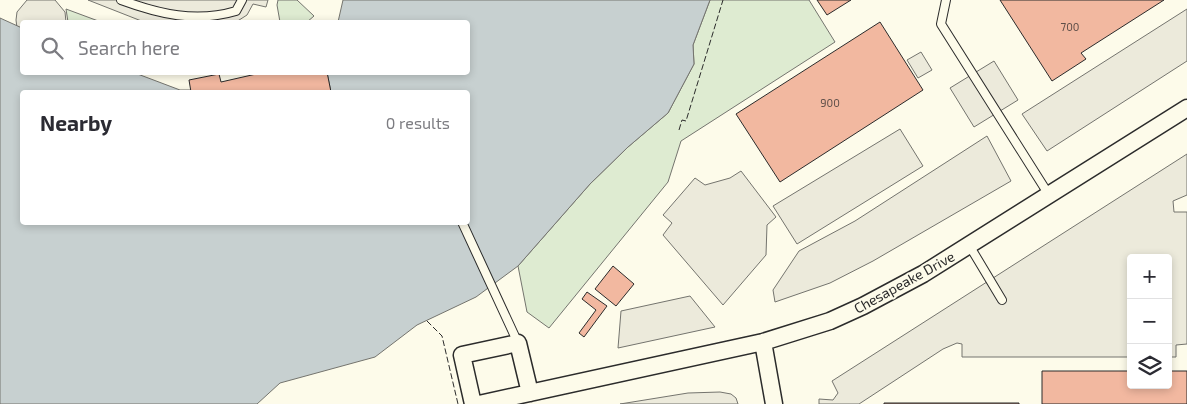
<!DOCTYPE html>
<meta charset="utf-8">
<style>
:root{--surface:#fff;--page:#f2f2f3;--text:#2b2b33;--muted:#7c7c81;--line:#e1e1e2}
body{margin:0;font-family:"Exo 2",sans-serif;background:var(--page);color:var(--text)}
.controls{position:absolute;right:15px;bottom:15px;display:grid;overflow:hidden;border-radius:5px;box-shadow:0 2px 8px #0003}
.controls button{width:45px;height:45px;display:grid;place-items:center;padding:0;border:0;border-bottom:1px solid var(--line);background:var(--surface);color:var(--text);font:25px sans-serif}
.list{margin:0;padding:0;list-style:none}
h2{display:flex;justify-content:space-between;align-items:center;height:65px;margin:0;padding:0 20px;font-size:21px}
h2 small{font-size:16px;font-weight:400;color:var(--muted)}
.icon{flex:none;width:28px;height:28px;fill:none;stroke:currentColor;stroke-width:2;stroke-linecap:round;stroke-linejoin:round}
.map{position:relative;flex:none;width:1187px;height:404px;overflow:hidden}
.search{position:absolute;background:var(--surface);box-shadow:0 2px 8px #0003;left:20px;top:20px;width:450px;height:55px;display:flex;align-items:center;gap:12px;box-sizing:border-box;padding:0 18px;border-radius:5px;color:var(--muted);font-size:19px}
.panel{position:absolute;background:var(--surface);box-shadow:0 2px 8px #0003;left:20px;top:90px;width:450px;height:135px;border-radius:5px}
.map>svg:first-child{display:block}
.green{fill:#deebd1;stroke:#74746e}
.parking{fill:#eceadb;stroke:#74746e}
.water{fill:#c7d0d0;stroke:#74746e}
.building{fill:#f2b8a0;stroke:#2b2b2b}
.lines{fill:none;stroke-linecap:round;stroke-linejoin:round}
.service-casing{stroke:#2b2b2b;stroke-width:10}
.minor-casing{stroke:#2b2b2b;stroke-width:19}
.service{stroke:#fdfbea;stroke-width:8}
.minor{stroke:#fdfbea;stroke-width:16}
.fence{stroke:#2b2b2b;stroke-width:1;stroke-dasharray:6 2.5;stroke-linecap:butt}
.labels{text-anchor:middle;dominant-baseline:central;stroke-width:4;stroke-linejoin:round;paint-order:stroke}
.number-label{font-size:11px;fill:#5d4e48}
.street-label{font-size:14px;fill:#2b2b2b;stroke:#fdfbea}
</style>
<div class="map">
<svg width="1187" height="404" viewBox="0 0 1187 404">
<rect width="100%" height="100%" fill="#fdfbea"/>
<path class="green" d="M278 0H297L314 16 307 22H280L277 5Z
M710 0H809L835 42 681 141 668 182 549 328 527 312 518 266 590 184 628 147 668 113 694 64 693 45Z
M66 9 101 22H68Z"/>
<path class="parking" d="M27 0H55L65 12 66 22H22V38L17 28 16 20 17 12Z
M88 0H268L266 7 253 4 247 15 236 22H144Z
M1187 9V61L1047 151 1022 114Z
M921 52 932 70 918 78 907 60Z
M994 61 1018 100 974 127 950 88Z
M900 129 923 166 797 244 773 206Z
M987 136 1011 181 873 261 830 283 775 302 773 290 799 251 855 221Z
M1187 154V195L1173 201 1174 212H1187V344L1176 345V357H1168V258H1131V357H962V344L957 343 943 349 859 404H819V399L833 400 838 393 832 381Z
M741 171 776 217 767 225 766 255 723 305 663 235 672 223 663 215 695 178 705 185 730 178Z
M690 296 715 327 618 348 621 311Z
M720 392 731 394 736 398 738 404H620L688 393Z"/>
<path class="water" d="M343 0H710L693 45 694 64 668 113 628 147 590 184 518 266 476 297 417 325 375 357 280 383 257 404H0V18L22 28V72L135 73 180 90H191V92H22V222H468V92H331L327 73 468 72V22H338Z"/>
<path class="building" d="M817 0H851L827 15Z
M1000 0H1164L1081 53 1086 59 1052 81Z
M880 22 923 90 780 182 736 114Z
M327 72 331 92H191L189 80 219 74 221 82 265 72Z
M613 266 634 284 616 306 595 289Z
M587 292 607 306 584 337 579 333 596 310 582 299Z
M1042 371H1131V385H1168V371H1187V404H1042Z
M884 403H1019V404H884Z"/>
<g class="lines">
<g class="service-casing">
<path id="service" d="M121 0C159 14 196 23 236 11L242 0
M946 0 941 24 1049 195
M462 222 518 343
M969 245 1002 300"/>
</g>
<g class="minor-casing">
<path id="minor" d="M763 342 774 404
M473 404 462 355 518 343 530 393
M479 404 763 342 830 321 863 306 923 274 1187 108"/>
</g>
<use href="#service" class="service"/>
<use href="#minor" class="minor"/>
<path class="fence" d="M679 130 682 120 686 121 723 0
M427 321 442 336 458 404"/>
</g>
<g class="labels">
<g class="number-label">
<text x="1070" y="26">700</text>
<text x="830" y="102">900</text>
</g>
<g class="street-label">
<text transform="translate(904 282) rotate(-29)">Chesapeake Drive</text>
</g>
</g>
</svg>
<div class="controls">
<button>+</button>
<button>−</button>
<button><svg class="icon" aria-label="layers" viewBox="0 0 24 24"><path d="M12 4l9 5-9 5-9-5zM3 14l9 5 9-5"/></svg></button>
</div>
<div class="search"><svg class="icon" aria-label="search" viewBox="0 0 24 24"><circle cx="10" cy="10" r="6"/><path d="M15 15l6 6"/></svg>Search here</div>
<section class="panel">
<h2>Nearby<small>0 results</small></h2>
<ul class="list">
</ul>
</section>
</div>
